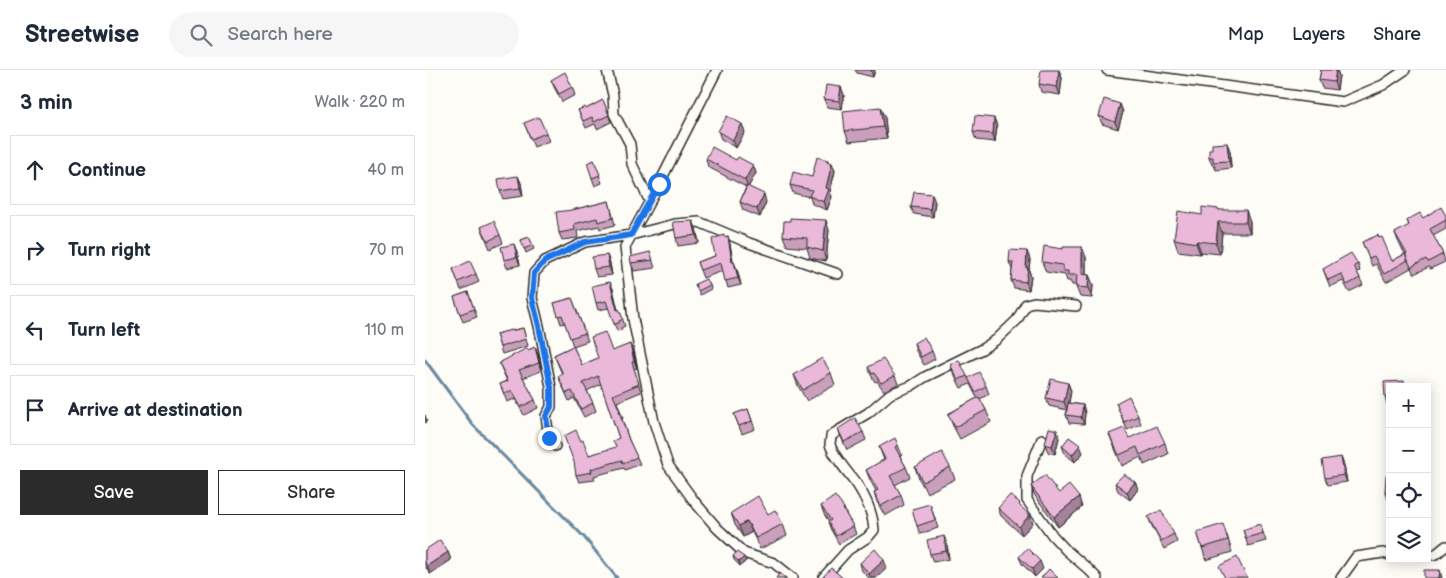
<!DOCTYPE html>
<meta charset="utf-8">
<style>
:root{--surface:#fff;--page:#f6f6f7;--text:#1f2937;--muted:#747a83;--line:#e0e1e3;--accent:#2b2b2b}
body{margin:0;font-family:"Balsamiq Sans",sans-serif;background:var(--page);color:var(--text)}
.controls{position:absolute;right:15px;bottom:15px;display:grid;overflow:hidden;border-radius:0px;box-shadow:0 2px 12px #0003}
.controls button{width:45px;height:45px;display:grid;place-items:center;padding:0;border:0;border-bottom:1px solid var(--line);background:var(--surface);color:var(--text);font:25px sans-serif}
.stop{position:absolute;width:15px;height:15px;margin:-11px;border:4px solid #1a73e8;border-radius:50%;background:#fff}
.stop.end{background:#1a73e8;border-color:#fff;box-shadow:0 1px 5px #0008}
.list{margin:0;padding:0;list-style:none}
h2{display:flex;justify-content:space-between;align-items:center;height:65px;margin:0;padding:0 20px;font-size:21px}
h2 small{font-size:16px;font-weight:400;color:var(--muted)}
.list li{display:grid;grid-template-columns:32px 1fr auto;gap:15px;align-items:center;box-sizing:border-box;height:70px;margin:0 10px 10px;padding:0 10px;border:1px solid var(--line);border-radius:0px}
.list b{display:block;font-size:19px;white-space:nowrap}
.list em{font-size:16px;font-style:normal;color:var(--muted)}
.actions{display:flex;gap:10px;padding:15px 20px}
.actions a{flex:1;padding:11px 0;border:1px solid var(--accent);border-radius:0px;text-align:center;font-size:18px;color:var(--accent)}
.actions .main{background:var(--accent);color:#fff}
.icon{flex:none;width:28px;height:28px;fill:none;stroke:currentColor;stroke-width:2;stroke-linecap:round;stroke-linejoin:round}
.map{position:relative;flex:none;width:1021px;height:508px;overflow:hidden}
header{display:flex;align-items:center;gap:30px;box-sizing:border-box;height:70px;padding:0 25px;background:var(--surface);border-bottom:1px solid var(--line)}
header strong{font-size:24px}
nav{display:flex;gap:28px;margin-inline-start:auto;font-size:18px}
.search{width:350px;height:45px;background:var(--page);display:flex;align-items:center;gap:12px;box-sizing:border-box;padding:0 18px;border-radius:28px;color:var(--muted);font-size:19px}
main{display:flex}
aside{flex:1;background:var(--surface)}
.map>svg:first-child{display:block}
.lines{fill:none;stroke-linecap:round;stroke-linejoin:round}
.stream{stroke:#6989a1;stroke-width:3}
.street-casing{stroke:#2b2b2b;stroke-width:12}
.street{stroke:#fdfcf7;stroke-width:9}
.wall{fill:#c99fbb;stroke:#2b2b2b}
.shaded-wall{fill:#a48299;stroke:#2b2b2b}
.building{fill:#eab9da;stroke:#2b2b2b}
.route{stroke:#1a73e8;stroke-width:6}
</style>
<header>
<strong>Streetwise</strong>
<div class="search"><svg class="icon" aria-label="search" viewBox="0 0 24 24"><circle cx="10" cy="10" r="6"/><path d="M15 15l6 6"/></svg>Search here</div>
<nav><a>Map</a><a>Layers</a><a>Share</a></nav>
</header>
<main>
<aside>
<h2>3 min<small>Walk · 220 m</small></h2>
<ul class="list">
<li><svg class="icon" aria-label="ahead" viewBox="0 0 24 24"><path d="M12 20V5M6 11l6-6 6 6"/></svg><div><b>Continue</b></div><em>40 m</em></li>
<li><svg class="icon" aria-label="right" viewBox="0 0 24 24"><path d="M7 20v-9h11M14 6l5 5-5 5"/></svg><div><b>Turn right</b></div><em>70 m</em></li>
<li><svg class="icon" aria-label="left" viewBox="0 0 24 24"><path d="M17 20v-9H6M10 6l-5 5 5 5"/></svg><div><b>Turn left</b></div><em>110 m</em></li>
<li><svg class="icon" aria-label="arrive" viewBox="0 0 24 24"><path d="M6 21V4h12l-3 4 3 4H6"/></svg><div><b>Arrive at destination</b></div></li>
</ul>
<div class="actions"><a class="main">Save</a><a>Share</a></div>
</aside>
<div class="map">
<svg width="1021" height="508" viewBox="0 0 1021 508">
<rect width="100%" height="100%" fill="#fdfcf7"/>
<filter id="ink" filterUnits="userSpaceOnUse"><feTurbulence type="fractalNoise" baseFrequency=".02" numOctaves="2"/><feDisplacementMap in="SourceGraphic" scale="10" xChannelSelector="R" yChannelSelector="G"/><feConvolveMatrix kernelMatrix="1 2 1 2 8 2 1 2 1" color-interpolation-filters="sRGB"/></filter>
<g filter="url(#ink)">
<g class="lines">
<path class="stream" d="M0 290 48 355 159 467 192 508"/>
<g class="street-casing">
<path id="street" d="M182 0 188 25 189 44 205 74 207 94 225 132
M292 0 234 114 200 177 208 249 229 352 243 395 269 431 292 458 319 483 349 493 368 508
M682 0 918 32 958 15 980 0
M617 369 602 406V430L628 466 641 480 663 499 672 508
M130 376 124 368 121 346 126 337V317L114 256 107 228 109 203 120 191 160 172 206 165 250 154 274 152 324 173 413 204
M1002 486 1011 484 1021 476
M398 508 423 480 443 467 449 460C448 444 442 430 433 416 427 407 407 385 405 374 405 372 406 369 406 366L413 361 443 343 465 324 486 316 500 307 557 279 571 270 592 250 601 234 609 232 651 236
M916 508 931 487 958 483 965 485"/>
</g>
<use href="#street" class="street"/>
</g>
<path class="wall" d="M430 0H450L448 7 432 3Z
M634 0 637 8 635 25 616 22 614 14Z
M896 0H912L914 6 912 20 897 18 894 10Z
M126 10 147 17 150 25 137 32 129 17Z
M416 17 419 25 417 39 402 37 399 29Z
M178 30 186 52 172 59 170 54 161 58 153 40 161 39Z
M695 34 698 42 693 59 677 54 674 46Z
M460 48 462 68 424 72 420 61Z
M569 48 572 56 570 72 551 70 548 62Z
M99 53 121 63 124 71 109 77Z
M293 61 320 62 311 78 296 69Z
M802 73 805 81 806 98 791 100 789 95H787L784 87 787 79Z
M281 89 311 90 328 95 331 103 323 117 341 132 335 147 318 140 315 132 321 117 283 97Z
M169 90 177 113 170 116 167 108Z
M403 90V92L407 93 410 101 405 122 407 127 402 140 387 134 385 127 368 123 365 115 387 107Z
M93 106 96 113 98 126 78 129 75 121Z
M184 131 190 155 175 159 174 156 152 161 153 168 137 170 134 163 147 140Z
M510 132 508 147 489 144 486 137Z
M795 140 825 151V163H797L795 184 776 182 775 184 753 181 749 169 777 145Z
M1021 146V159L1008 166 1018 184 1020 192 1005 199 1004 197 989 204 985 196 986 198 961 212 951 194 947 196 937 172 967 191 980 184 973 171 970 163 984 156 982 150 998 148Z
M268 151 271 158 274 173 253 176 251 168Z
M56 157 75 165 78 173 65 179Z
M404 160 401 191 385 188 382 178 362 176 358 166Z
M303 166 305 174 308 192 312 199 316 215 303 218 298 201 278 208 272 192 290 186 299 167Z
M104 167 109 179 101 183 96 170Z
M92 182 95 195 82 198 79 190Z
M225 182 230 198 209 201 206 193Z
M182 185 185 193 187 205 172 207 169 199Z
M661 187V205H664L668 215 667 228 655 227 651 217V215H647L645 211H642L640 205 621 202 617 192Z
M605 189 604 201 606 206 604 220 589 218 586 210 587 199 584 192Z
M933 194 935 201 932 202 938 215 924 222 918 211 905 217 898 199Z
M28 199 51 204 54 212 36 220Z
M185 212 188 219 193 240 194 239 200 256 196 258 197 260 192 261 184 238 173 240 171 233Z
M270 214 285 215 286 219 275 225Z
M43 222 52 247 38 252 29 227Z
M147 228 163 271 148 276 157 295 205 274 208 281 212 298 209 299 216 322 192 332 198 348 197 349 204 370 215 394 200 400 199 398 169 406 170 410 154 412 151 405 156 371 164 385 191 378 194 368 176 314 162 321 168 333 171 341 159 347 149 328 144 331 133 306 137 304 129 285 148 276 140 253 136 254 129 233Z
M98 258 103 276 77 284 71 264Z
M489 273 507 281 510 289 499 295 491 281Z
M110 277 113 284 116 301 98 308 110 330 113 338 99 345 90 329 82 332 75 314 82 311 74 293Z
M525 294 542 306 543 308 561 316 564 324 555 329 561 340 566 352 535 369 528 356 523 344 552 328 545 314 536 318 528 302Z
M443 297 470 306 473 314 459 321 452 311 450 312 446 305Z
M406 303 410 315 382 331 373 316 369 305Z
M643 313 646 321 644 333 658 335 660 343 659 354 644 353 641 345 642 340 624 336 621 328Z
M965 317V335H962L960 327Z
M691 333 713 346 716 354 702 360Z
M323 339 330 359 317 364 309 344Z
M413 359 438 362 441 370 422 380 416 367Z
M632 360 634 368 630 384 623 382 620 374Z
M684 364 704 368 740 373 743 384 719 395 716 387 697 396Z
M473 375 477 385 475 386 481 397 485 407 470 415 476 425 479 435 460 446 452 432 449 422 451 421 445 410 441 400 459 390 454 377Z
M637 376 658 383 650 392 640 384Z
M916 387 919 395 922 412 903 415 900 408Z
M490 397H525L530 409 502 423 494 409Z
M965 406V430H963L960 422Z
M710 412 713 419 705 430 693 421 690 413Z
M606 416 634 423 657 437 633 457 610 426Z
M505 434 513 458 495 464 492 456Z
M396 436 419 438 422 446 428 456 431 464 414 474 406 460 403 452H404L399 444Z
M596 437 608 453 597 465 576 446 573 438Z
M306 443 343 444 358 454 362 466 335 479 327 462 318 467 310 455Z
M723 447 749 464 752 472 739 479 726 454Z
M835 454 841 471 823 476 818 460Z
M772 462 802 465 807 482 781 490Z
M519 466 522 474 524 489 508 492 505 484Z
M0 480 23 482 26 490 5 504 0 496Z
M308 486 319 487 321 491 315 496 309 490Z
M594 487 618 499 610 507 597 494Z
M435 493 462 498 451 508H444L437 501Z"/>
<path class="shaded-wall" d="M446 0H450L448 7Z
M634 0 637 8 635 25 632 17Z
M911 0H912L914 6 912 20 909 12Z
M416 17 419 25 417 39 414 31Z
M695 34 698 42 693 59 690 52Z
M455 37 460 48 462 68 458 57Z
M569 48 572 56 570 72 568 64Z
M317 54 320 62 311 78 308 70Z
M802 73 805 81 806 98 804 91Z
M407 93 410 101 405 122 407 127 402 140 399 132 401 118Z
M328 95 331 103 323 118 320 110Z
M93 106 96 113 98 126 95 118Z
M339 124 341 132 335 147 332 139Z
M507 124 510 132 508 147 505 139Z
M821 140 825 151V163L821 152Z
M401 150 404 160 401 191 398 181Z
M268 151 271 158 274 173 271 165Z
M793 152 797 163 795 184 791 173Z
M303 166 305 174 310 200 307 192Z
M772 171 776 182 775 184 771 173Z
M89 174 92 182 95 195 92 187Z
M657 177 661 187V214L657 204Z
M602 181 605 189 604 201 606 206 604 220 601 212Z
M182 185 185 193 187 205 184 197Z
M309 192 312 199 316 215 313 208Z
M664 205 668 215 667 228 663 218Z
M185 212 188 219 194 247 192 240Z
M205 274 208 281 212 298 209 291Z
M110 277 113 284 116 301Z
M643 313 646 321 642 340 639 332Z
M658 335 660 343 659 354 656 347Z
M0 345 2 351 0 353Z
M632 360 634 368 630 384 627 376Z
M655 375 658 383 650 392 647 385Z
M916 387 919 395 922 412 919 405Z
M710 412 713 419 705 430 702 422Z
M654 427 657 437 633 457 629 447Z
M605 445 608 453 597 465 594 457Z
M322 451 327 462 318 467 314 456Z
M519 466 522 474 524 489 521 481Z
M23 482 26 490 5 504 2 496Z
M319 487 321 491 315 496 314 492Z
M459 490 462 498 451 508H446L444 504Z
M615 491 618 499 610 507 607 499Z
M1015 500 1017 508H1014Z"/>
<path class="building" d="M616 0H634L632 17 614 14Z
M896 0H911L909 12 894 10Z
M140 2 147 17 134 24 126 10Z
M401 15 416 17 414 31 399 29Z
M679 29 695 34 690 52 674 46Z
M178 30 184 45 169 52 167 47 158 51 153 40 160 37 161 39Z
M455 37 458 57 420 61 418 41Z
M302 46 317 54 308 70 293 61Z
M550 46 569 48 568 64 548 62Z
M114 47 121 63 106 69 99 53Z
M802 73 804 91 788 92V87H784V79H787V74Z
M287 77 311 90 313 87 328 95 320 110 281 89Z
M392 87 403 90 402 92 407 93 401 118 404 119 399 132 384 126 387 120 365 115 368 102 387 107Z
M169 90 175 105 167 108 162 93Z
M93 106 95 118 75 121 73 109Z
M322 116 339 124 332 139 315 132Z
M489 122 507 124 505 139 486 137Z
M184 131 188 148 173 152 172 148 149 154 150 160 134 163 131 142 147 140Z
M777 137 794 139V140H821V152H793L791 173 772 171 771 173 749 169 753 141 777 145Z
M1016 137 1021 146V150L1005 159 1018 184 1003 192 1001 189 986 197 980 184H982L970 163 984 155 982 150 995 143 998 148Z
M365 148 401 150 398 181 382 177V168L358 166 359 151H365Z
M69 151 75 165 63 171 56 157Z
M268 151 271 165 251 168 248 152Z
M299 165V167L303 166 307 192H309L313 208 300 211 296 193 275 200 272 192 290 186 287 169Z
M953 165 954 168 957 167 967 191 980 184 983 190 959 204 949 186 944 188 937 172Z
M104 167 108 175 99 179 96 170Z
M89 174 92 187 79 190 76 177Z
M619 176 638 179V177H657V204L664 205 663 218 651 217 652 205H643V201H638V195L617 192Z
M585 180 602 181 601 198H603L601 212 586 210 588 192H584Z
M225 182 228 190 206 193 205 187Z
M926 183 933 194 929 196 935 208 922 215 916 204 903 210 898 199Z
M182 185 184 197 169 199 167 187Z
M45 191 51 204 33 212 28 199Z
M281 209 285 215 273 221 270 214Z
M185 212 192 240 194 239 198 249 194 251V253L189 254 181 231 171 233 167 216Z
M43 222 49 239 35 244 29 227Z
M147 228 160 263 145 268 137 245 133 246 129 233Z
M98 258 101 269 75 277 71 264 86 260V261Z
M180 262 187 281 205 274 209 291 207 292 214 314 188 325 195 341H194L204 370 212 387 198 393 197 390 166 399 167 402 151 405 149 392 139 366 151 360 156 371 158 370 164 385 191 377 188 371 194 368 173 306 158 313 168 333 156 339 147 321 141 323 133 306 138 304 129 285 148 276 157 295 173 288 166 267Z
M499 267 507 281 496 287 489 273Z
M110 277 114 293 94 300 110 330 96 337 87 321 79 324 75 314 83 311 74 293 102 278 103 280Z
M397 288 406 303 378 320 369 305Z
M458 289 470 306 456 313 449 303 447 304 443 297Z
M534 290 542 306 533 310 525 294Z
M554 302 561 316 550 322 543 308Z
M626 309 643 313 639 332 621 328Z
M979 311V317H965V327H960L959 312Z
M704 326 713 346 699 352 691 333Z
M554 327 561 340 530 357 523 344Z
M643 333 658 335 656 347 641 345Z
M323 339 327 351 314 356 309 344Z
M430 348 438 362 419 372 413 359Z
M732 356 740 373 715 385 712 377 694 385 684 364 699 358 704 368Z
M624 358 632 360 627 376 620 374Z
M644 367 655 375 647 385 637 376Z
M470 368 473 375 470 377 481 397 465 406 476 425 456 436 449 422 453 420 441 400 460 389 454 377Z
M517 382 525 397 498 412 490 397Z
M916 387 919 405 900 408 897 390Z
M699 404 710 412 702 422 690 413Z
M620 405 634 423 644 415 654 427 629 447 606 416Z
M961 405 965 406V423L960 422Z
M585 425 595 433 594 435 605 445 594 457 573 438Z
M333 426 343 444 350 440 358 454 331 468 322 451 314 456 306 443Z
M410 426 419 438 418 439 428 456 411 466 403 452 406 450 396 436Z
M505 434 510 450 492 456 487 439Z
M736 440 749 464 736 471 723 447Z
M798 454 803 470 777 478 772 462Z
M835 454 838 463 821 468 818 460Z
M519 466 521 481 505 484 502 470Z
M15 470 23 482 2 496 0 492V480Z
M602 478 615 491 607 499 594 487Z
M450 479 459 490 444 504 435 493Z
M312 482 319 487 314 492 308 486Z
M812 487 822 508H800L794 496Z
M406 498 418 508H397Z
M624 499 633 508H616Z
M999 500H1015L1014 508H999Z
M355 503 361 508H351Z"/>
</g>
<g class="lines" filter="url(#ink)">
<path class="route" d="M124 368 121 346 126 337V317L114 256 107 228 109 203 120 191 160 172 206 165 234 114"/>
</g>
</svg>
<div class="controls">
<button>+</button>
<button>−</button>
<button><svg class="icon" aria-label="locate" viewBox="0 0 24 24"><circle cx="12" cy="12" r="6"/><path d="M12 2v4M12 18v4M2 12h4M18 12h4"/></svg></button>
<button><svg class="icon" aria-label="layers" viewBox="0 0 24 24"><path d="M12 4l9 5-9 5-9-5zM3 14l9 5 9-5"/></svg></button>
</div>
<div class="stop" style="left:234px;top:114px"></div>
<div class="stop end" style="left:124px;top:368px"></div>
</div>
</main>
